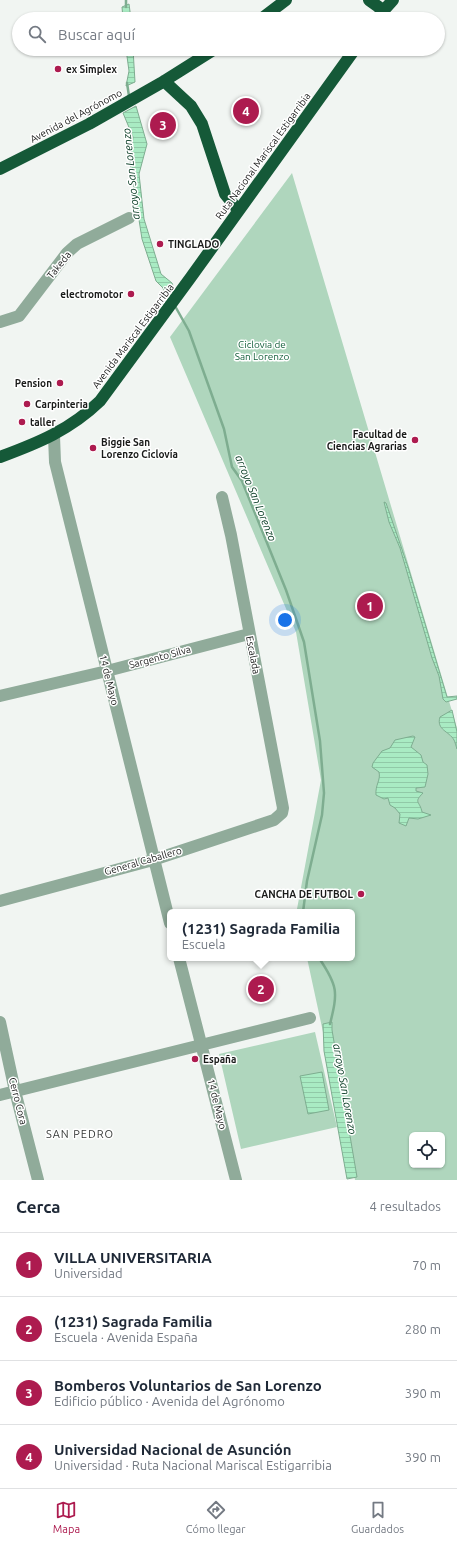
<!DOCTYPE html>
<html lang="es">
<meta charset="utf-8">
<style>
:root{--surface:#fff;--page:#f6f6f7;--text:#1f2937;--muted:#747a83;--line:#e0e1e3;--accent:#ad1b4f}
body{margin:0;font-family:Ubuntu,sans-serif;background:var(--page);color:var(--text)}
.controls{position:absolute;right:12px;bottom:12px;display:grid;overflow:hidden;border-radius:6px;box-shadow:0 1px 3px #0004}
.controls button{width:36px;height:36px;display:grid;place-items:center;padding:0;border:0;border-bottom:1px solid var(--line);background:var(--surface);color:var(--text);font:20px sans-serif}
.you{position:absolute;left:285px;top:620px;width:14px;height:14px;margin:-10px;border:3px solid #fff;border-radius:50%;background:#1a73e8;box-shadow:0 0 0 6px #1a73e833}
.badge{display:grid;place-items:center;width:26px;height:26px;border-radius:50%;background:var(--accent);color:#fff;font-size:13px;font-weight:700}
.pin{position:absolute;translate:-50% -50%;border:2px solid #fff;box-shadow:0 1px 4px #0006}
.popup{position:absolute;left:167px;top:909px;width:188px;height:52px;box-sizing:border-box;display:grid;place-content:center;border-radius:6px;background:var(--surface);filter:drop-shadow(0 1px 3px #0005);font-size:13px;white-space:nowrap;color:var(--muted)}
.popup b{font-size:15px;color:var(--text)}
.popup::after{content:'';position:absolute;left:50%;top:100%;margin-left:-8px;border:8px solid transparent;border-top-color:var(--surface)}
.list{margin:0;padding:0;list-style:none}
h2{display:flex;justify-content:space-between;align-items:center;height:52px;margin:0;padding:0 16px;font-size:17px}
h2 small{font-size:13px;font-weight:400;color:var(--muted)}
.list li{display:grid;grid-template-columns:26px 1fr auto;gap:12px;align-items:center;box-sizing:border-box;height:64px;padding:0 16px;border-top:1px solid var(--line)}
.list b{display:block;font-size:15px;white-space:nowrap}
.list p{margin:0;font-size:13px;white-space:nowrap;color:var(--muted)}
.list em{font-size:13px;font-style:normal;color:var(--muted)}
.icon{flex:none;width:22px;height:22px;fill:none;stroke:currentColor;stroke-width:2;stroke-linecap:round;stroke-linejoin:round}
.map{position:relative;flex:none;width:457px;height:1180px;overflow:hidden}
.search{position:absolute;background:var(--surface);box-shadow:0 1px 3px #0004;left:12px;right:12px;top:12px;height:44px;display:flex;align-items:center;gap:10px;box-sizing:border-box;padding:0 14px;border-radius:22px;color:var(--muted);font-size:15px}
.sheet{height:308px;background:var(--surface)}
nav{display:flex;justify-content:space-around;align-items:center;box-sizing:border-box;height:56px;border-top:1px solid var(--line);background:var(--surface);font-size:11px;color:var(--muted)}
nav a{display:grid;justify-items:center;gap:2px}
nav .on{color:var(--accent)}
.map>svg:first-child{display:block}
.green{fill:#afd6bd;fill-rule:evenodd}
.water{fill:url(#water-rules);stroke:#7ead90}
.pier{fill:#f1f5f2}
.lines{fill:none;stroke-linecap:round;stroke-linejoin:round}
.stream{stroke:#7ead90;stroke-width:2.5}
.minor{stroke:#90ab9a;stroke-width:12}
.highway{stroke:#155938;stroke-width:12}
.poi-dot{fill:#ad1b4f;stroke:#fff;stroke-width:1.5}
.labels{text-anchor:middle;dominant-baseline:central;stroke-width:3;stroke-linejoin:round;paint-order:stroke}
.poi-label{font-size:10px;font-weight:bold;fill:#1a1b1a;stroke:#fff;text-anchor:start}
.street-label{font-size:10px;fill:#1a1b1a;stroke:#fff}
.park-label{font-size:10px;fill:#15603c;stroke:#fff}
.water-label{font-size:11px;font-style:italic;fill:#00361d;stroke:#fff}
.neighbourhood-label{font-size:11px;letter-spacing:1px;fill:#333634;stroke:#fff}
</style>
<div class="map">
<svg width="457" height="1180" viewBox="0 0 457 1180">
<defs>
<pattern id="water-rules" width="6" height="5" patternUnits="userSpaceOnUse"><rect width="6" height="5" fill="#a9ebc3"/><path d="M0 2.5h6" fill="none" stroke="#91c9a7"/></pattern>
</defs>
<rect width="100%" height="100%" fill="#f1f5f2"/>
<path class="green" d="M292 173 457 728V1180H355L307 958H352V912H298L297 909 321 780 296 632 170 337ZM412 1135H442V1165H412Z
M315 1032 337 1127 241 1149 219 1054Z"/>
<path class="water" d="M129 4 131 19H123L122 7Z
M126 49H133L135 82 126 86 129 71Z
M136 106 147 144 139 174 144 219 161 274 172 283 174 288 167 298 163 288 156 281 142 239 130 162 133 137 123 113Z
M384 502 386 503 408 567 447 697 457 696V699L446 702 443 699 439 676 432 658 400 548 389 522Z
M452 710 457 732V749C456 746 455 742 454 740 449 731 436 730 440 717Z
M413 736 415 737 411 747 421 755 423 762 427 765 428 774 425 787 416 788V791L423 793C413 803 420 801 422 812L431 815 418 819 409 818 406 826 399 823 400 814 395 808 390 805 388 798 384 799 376 795C375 785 381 780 379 772L372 767 373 763 382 751 390 748 395 740Z
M332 1022V1030L357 1177 347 1179 324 1051 323 1024Z
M322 1072 329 1110 308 1114 300 1076Z"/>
<path class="pier" d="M175 284 176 288 166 300 164 296Z"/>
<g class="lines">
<path class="stream" d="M126 7V0
M127 83 129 96
M175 306 189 331 224 429 232 467 242 481 286 590 304 642 320 741 324 793 322 815 307 881 303 912
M319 958C338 986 338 992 330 1024"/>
<path class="minor" d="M0 322 19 316 67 253 77 244 129 218
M54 436 55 462 170 923
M0 696 107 671 249 634
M0 901 153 860 274 820 282 813 283 808 231 535 222 497
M179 958 236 1180
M0 1022 15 1091 38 1180
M0 1095 310 1018"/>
<path class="highway" d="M369 0 383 10
M261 19 286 0
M376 19 393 0
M164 81 191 106 202 124 225 194 238 210
M0 169 89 124 161 83 215 49
M0 457C38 443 70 430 100 401L191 277 355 49"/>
</g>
<g class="poi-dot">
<circle cx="58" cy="69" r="4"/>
<circle cx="160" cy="244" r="4"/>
<circle cx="131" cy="294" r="4"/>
<circle cx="60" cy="383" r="4"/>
<circle cx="27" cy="404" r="4"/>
<circle cx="22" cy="422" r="4"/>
<circle cx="415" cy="440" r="4"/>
<circle cx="93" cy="448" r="4"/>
<circle cx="361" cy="894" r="4"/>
<circle cx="195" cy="1059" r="4"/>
</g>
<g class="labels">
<g class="poi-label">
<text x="66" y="69">ex Simplex</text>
<text x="168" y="244">TINGLADO</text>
<text x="123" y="294" text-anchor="end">electromotor</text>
<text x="52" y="383" text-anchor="end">Pension</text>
<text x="35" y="404">Carpinteria</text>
<text x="30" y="422">taller</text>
<text x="407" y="434" text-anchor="end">Facultad de<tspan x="407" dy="12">Ciencias Agrarias</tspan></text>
<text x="101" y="442">Biggie San<tspan x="101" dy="12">Lorenzo Ciclovía</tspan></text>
<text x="353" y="894" text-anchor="end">CANCHA DE FUTBOL</text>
<text x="203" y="1059">España</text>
</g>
<g class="street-label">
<text transform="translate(76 116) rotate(-28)">Avenida del Agrónomo</text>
<text transform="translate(263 156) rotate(-54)">Ruta Nacional Mariscal Estigarribia</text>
<text transform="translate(59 265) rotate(-51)">Takeda</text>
<text transform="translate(133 336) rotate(-53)">Avenida Mariscal Estigarribia</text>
<text transform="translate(253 655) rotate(79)">Escalada</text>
<text transform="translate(160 657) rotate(-15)">Sargento Silva</text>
<text transform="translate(109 680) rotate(76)">14 de Mayo</text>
<text transform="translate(143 861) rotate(-16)">General Caballero</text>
<text transform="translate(18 1101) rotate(76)">Cerro Cora</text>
<text transform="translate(217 1104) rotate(76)">14 de Mayo</text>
</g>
<g class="park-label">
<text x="262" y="344">Ciclovia de<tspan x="262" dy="12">San Lorenzo</tspan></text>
</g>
<g class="water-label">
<text transform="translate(131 174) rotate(-96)">arroyo San Lorenzo</text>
<text transform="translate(256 498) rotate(68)">arroyo San Lorenzo</text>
<text transform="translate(345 1089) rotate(80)">arroyo San Lorenzo</text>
</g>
<g class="neighbourhood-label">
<text x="80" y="1134">SAN PEDRO</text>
</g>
</g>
</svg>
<div class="controls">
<button><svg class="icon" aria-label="locate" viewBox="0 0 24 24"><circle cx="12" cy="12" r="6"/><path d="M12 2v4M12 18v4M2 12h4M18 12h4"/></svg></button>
</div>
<div class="you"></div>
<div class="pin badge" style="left:370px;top:606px">1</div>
<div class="pin badge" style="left:261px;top:989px">2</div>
<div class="popup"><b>(1231) Sagrada Familia</b>Escuela</div>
<div class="pin badge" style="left:163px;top:125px">3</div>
<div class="pin badge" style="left:246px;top:111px">4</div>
<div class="search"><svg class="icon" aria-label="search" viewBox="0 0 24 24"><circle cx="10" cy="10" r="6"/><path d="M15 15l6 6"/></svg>Buscar aquí</div>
</div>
<section class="sheet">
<h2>Cerca<small>4 resultados</small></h2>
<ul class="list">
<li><span class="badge">1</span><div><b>VILLA UNIVERSITARIA</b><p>Universidad</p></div><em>70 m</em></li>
<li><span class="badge">2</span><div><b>(1231) Sagrada Familia</b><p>Escuela · Avenida España</p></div><em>280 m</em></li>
<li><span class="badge">3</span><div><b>Bomberos Voluntarios de San Lorenzo</b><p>Edificio público · Avenida del Agrónomo</p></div><em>390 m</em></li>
<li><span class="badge">4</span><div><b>Universidad Nacional de Asunción</b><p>Universidad · Ruta Nacional Mariscal Estigarribia</p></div><em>390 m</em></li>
</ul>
</section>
<nav>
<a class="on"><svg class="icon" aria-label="map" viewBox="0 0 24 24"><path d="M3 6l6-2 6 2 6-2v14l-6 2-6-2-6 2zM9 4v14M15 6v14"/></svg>Mapa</a>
<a><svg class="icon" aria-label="directions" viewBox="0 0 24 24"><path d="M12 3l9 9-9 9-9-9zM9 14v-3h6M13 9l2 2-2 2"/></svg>Cómo llegar</a>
<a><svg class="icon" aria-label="saved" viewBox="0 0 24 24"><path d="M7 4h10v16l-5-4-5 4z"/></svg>Guardados</a>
</nav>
